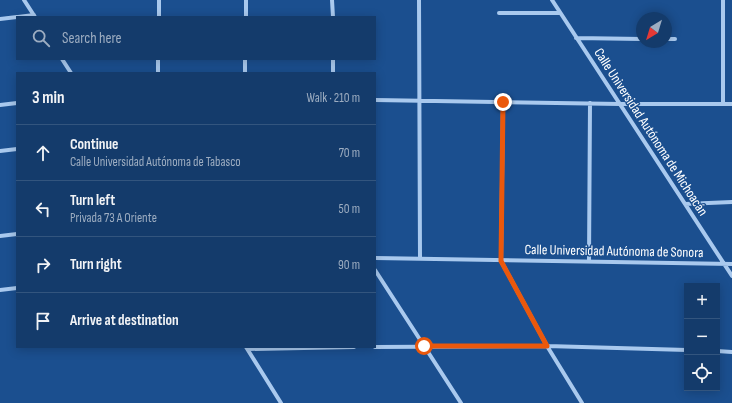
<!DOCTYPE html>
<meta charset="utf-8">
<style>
:root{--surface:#143b6b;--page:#1d4271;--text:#f1f3f6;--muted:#9dadc1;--line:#33557e}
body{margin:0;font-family:"Sofia Sans Condensed",sans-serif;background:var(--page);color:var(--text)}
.controls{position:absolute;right:12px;bottom:12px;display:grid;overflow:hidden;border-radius:0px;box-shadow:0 2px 10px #0003}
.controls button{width:36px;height:36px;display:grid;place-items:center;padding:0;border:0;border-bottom:1px solid var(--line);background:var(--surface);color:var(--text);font:20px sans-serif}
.compass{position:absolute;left:636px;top:12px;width:36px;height:36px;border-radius:50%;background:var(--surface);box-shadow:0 2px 10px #0003;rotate:218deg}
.stop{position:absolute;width:12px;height:12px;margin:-9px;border:3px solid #ea580c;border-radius:50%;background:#fff}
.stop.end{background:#ea580c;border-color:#fff;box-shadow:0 1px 4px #0008}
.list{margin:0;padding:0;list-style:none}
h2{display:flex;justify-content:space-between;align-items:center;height:52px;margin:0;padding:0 16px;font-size:17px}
h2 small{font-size:13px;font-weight:400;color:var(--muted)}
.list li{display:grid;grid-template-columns:26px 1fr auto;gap:12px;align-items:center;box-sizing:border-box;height:56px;padding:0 16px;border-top:1px solid var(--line)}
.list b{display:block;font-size:15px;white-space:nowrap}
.list p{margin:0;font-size:13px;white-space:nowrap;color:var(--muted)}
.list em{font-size:13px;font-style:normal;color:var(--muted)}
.icon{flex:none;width:22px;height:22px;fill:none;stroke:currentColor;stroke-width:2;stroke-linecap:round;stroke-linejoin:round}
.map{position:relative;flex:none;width:732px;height:403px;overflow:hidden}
.search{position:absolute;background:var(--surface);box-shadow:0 2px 10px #0003;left:16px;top:16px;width:360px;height:44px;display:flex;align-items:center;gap:10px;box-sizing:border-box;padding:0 14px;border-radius:0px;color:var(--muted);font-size:15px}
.panel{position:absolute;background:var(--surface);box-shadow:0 2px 10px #0003;left:16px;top:72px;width:360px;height:276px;border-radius:0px}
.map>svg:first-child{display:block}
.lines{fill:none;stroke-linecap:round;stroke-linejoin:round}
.street{stroke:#a9c9ee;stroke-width:4}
.route{stroke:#ea580c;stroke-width:5}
.labels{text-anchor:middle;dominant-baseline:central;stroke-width:3;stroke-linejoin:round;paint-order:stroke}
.street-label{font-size:14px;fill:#fff;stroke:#1b4f8f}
</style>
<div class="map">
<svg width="732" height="403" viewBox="0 0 732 403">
<rect width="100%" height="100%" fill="#1b4f8f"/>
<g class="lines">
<path class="street" d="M24 0 35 17
M332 0 333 17
M419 0 420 259
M552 0 732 276
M723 0V104
M499 13H560
M18 17 34 15
M159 17V0
M246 17V0
M0 19 17 17
M576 38 642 39
M666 39H675
M62 59 71 73
M333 59V73
M158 73V59
M245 73V59
M375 100 620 104H732
M503 102 501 261 547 346 582 403
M0 105 17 103
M0 151 17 149
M685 204 732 202
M0 236 17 234
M375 258 732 264
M589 261 590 103
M375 270 461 403
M0 290 17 288
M246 347 281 403
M375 347 547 346 687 350
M248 349 354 347
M717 351 732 352"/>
</g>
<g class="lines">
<path class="route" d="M424 346H547L501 261 503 102"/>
</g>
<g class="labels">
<g class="street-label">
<text transform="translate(651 132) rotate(57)">Calle Universidad Autónoma de Michoacán</text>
<text transform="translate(614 251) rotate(1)">Calle Universidad Autónoma de Sonora</text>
</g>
</g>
</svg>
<div class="controls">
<button>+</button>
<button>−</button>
<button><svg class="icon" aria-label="locate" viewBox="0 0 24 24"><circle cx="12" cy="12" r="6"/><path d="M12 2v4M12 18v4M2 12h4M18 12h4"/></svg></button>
</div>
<svg class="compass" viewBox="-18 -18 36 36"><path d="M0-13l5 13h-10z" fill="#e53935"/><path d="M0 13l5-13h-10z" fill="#9dadc1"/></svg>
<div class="stop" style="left:424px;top:346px"></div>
<div class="stop end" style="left:503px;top:102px"></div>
<div class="search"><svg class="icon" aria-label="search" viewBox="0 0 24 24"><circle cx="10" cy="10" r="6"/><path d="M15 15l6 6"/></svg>Search here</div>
<section class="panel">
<h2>3 min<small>Walk · 210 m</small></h2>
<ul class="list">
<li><svg class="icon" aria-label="ahead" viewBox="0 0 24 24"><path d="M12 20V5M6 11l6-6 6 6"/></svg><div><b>Continue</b><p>Calle Universidad Autónoma de Tabasco</p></div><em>70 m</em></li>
<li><svg class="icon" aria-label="left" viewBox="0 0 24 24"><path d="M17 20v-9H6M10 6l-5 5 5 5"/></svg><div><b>Turn left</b><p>Privada 73 A Oriente</p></div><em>50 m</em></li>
<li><svg class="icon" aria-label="right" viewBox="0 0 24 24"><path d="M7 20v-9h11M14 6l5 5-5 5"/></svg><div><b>Turn right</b></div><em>90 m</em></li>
<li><svg class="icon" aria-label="arrive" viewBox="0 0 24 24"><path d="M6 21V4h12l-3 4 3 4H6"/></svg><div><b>Arrive at destination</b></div></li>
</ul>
</section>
</div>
